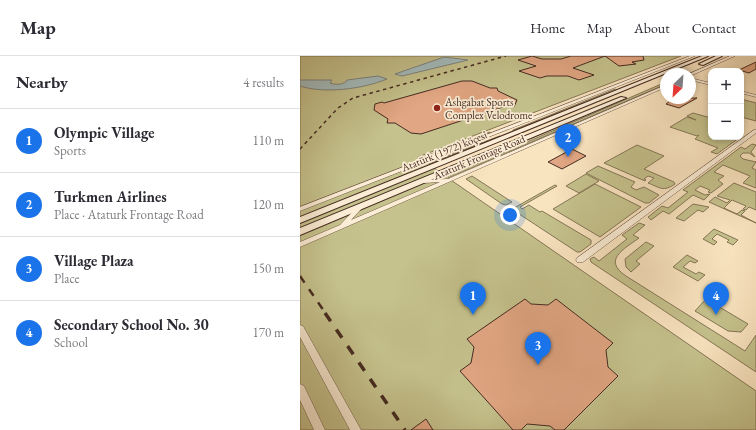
<!DOCTYPE html>
<meta charset="utf-8">
<style>
:root{--surface:#fff;--page:#f7f7f7;--text:#2b2b33;--muted:#7c7c81;--line:#e1e1e2;--accent:#1a73e8}
body{margin:0;font-family:"EB Garamond",serif;background:var(--page);color:var(--text)}
.controls{position:absolute;right:12px;top:12px;display:grid;overflow:hidden;border-radius:8px;box-shadow:0 2px 6px #0003}
.controls button{width:36px;height:36px;display:grid;place-items:center;padding:0;border:0;border-bottom:1px solid var(--line);background:var(--surface);color:var(--text);font:20px sans-serif}
.compass{position:absolute;left:360px;top:12px;width:36px;height:36px;border-radius:50%;background:var(--surface);box-shadow:0 2px 6px #0003;rotate:205deg}
.you{position:absolute;left:210px;top:159px;width:14px;height:14px;margin:-10px;border:3px solid #fff;border-radius:50%;background:#1a73e8;box-shadow:0 0 0 6px #1a73e833}
.badge{display:grid;place-items:center;width:26px;height:26px;border-radius:50%;background:var(--accent);color:#fff;font-size:13px;font-weight:700}
.pin{position:absolute;translate:-50% -33px;filter:drop-shadow(0 1px 2px #0008)}
.pin::after{content:'';position:absolute;top:21px;width:14px;height:12px;background:inherit;clip-path:polygon(0 0,100% 0,50% 100%)}
.list{margin:0;padding:0;list-style:none}
h2{display:flex;justify-content:space-between;align-items:center;height:52px;margin:0;padding:0 16px;font-size:17px}
h2 small{font-size:13px;font-weight:400;color:var(--muted)}
.list li{display:grid;grid-template-columns:26px 1fr auto;gap:12px;align-items:center;box-sizing:border-box;height:64px;padding:0 16px;border-top:1px solid var(--line)}
.list b{display:block;font-size:15px;white-space:nowrap}
.list p{margin:0;font-size:13px;white-space:nowrap;color:var(--muted)}
.list em{font-size:13px;font-style:normal;color:var(--muted)}
.map{position:relative;flex:none;width:456px;height:374px;overflow:hidden}
header{display:flex;align-items:center;gap:24px;box-sizing:border-box;height:56px;padding:0 20px;background:var(--surface);border-bottom:1px solid var(--line)}
header strong{font-size:19px}
nav{display:flex;gap:22px;margin-inline-start:auto;font-size:14px}
main{display:flex}
aside{flex:1;background:var(--surface)}
.map>svg:first-child{display:block}
.green{fill:#c5c28d;stroke:#867657}
.water{fill:#a3bcbd;stroke:#7e827f}
.building{fill:#e1a683;stroke:#462b21}
.lines{fill:none;stroke-linecap:round;stroke-linejoin:round}
.street-casing{stroke:#735949;stroke-width:1}
.secondary-casing{stroke:#462b21;stroke-width:2}
.street{fill:#fbedd6;fill-rule:evenodd}
.secondary{fill:#fbedd6;fill-rule:evenodd}
.rail-far2{stroke:#462b21;stroke-width:1.5;stroke-dasharray:3.5 3.5;stroke-linecap:butt}
.rail-far1{stroke:#462b21;stroke-width:2.5;stroke-dasharray:8 8;stroke-linecap:butt}
.rail{stroke:#462b21;stroke-width:3.5;stroke-dasharray:10 10;stroke-linecap:butt}
.poi-dot{fill:#8f2418;stroke:#fbedd6;stroke-width:1.5}
.labels{text-anchor:middle;dominant-baseline:central;stroke-width:3.5;stroke-linejoin:round;paint-order:stroke}
.far-poi-label{font-size:11px;fill:#462b21;stroke:#fbedd6;text-anchor:start}
.far-street-label{font-size:11px;fill:#462b21;stroke:#fbedd6}
</style>
<header>
<strong>Map</strong>
<nav><a>Home</a><a>Map</a><a>About</a><a>Contact</a></nav>
</header>
<main>
<aside>
<h2>Nearby<small>4 results</small></h2>
<ul class="list">
<li><span class="badge">1</span><div><b>Olympic Village</b><p>Sports</p></div><em>110 m</em></li>
<li><span class="badge">2</span><div><b>Turkmen Airlines</b><p>Place · Ataturk Frontage Road</p></div><em>120 m</em></li>
<li><span class="badge">3</span><div><b>Village Plaza</b><p>Place</p></div><em>150 m</em></li>
<li><span class="badge">4</span><div><b>Secondary School No. 30</b><p>School</p></div><em>170 m</em></li>
</ul>
</aside>
<div class="map">
<svg width="456" height="374" viewBox="0 0 456 374">
<rect width="100%" height="100%" fill="#f9e4c0"/>
<filter id="stains"><feTurbulence type="fractalNoise" baseFrequency=".005" numOctaves="4"/><feColorMatrix values="0 0 0 0 .2 0 0 0 0 .09 0 0 0 0 .02 0 0 0 .5 -.17"/></filter>
<radialGradient id="worn" r=".72"><stop offset=".6" stop-color="#630" stop-opacity="0"/><stop offset="1" stop-color="#630" stop-opacity=".3"/></radialGradient>
<path class="green" d="M0 0H381L118 101 120 102 190 76V78L123 104 127 107 200 80 129 108 146 121 366 26V28L148 122 456 335V374H0Z
M315 33 317 34 213 75V74Z
M441 43 456 47V65L441 61Z
M393 57 411 62V81L439 82 417 98 411 96 418 92 395 83 399 79 397 80 370 71 387 61 396 64 387 60Z
M452 88 456 89 451 96 455 101 449 97H443L440 100 443 103 456 106 452 112 456 114V132L443 127 450 120 423 109 414 116 424 120 418 124 423 128 411 137 408 136 410 134 400 130 395 134 405 139 410 138 404 144 393 139 369 158 363 155 351 164 348 161 362 150 368 152 388 136 383 134 441 91 445 93Z
M337 89 364 100 344 113 374 126 375 128C363 136 361 132 348 127L354 122 348 120 344 123 346 124 345 125 304 107Z
M298 110 335 126 331 131 336 134 344 131 359 139 349 147H345L286 117Z
M286 118 299 125 279 137 266 130Z
M172 120 212 146 206 149 202 148 166 123Z
M434 127 456 136V154L449 151 446 154 443 153 446 150 432 144 424 152 437 158 442 154 445 155 441 159 456 167 409 146 415 141 427 147 430 144 417 140Z
M295 128 341 151 300 181 253 153Z
M255 129 257 130 220 151 222 153 229 149 240 156 242 155 291 184V188L280 196H277L213 154 214 152Z
M393 148 409 151 403 156 398 154 384 165 376 162Z
M339 167 345 169 333 179 339 182C324 193 302 204 326 220L445 295 456 279V316L291 206 290 203 294 201 299 205 327 183 322 179Z
M414 173 438 184 433 189 427 186 429 184 417 178 412 183 417 186 414 189 403 183Z
M346 186 354 190 336 205 340 208 331 216 326 211 325 203Z
M387 199 398 205 395 207 390 205 383 211 396 218 399 216 405 219 398 225 373 211Z
M406 243 448 268 441 276 428 275 395 255Z"/>
<path class="water" d="M144 1 168 4 102 20 95 18Z
M78 20 87 23C63 33 24 38 0 30V24H32L30 27C35 29 44 29 47 24Z"/>
<path class="building" d="M232 0 242 3H261L271 0H343L344 4 332 6 336 8 319 10 305 0 273 12 294 19 279 24 268 20H247L240 22 219 15 236 10 218 4Z
M456 6V13L449 17 439 14Z
M162 25H172L190 32H197L198 35 217 44 214 51 209 49 121 78 111 77 95 67H87L88 63 74 54 75 48 82 46 84 47Z
M374 42H397L379 52 366 48Z
M272 93 286 100 262 113 248 106Z
M225 243 231 248 248 249 256 243 313 287 306 294 308 311 318 320 264 374H255L250 370 227 368 221 374H213L160 315 171 307 174 291 167 283Z
M126 363 133 374H111Z"/>
<g class="lines">
<g class="street-casing">
<path id="street" d="M390 0H395L0 155V151Z
M430 0H435L390 20 389 18Z
M390 22 411 27V29L390 24Z
M366 29V31L0 191V186L40 169 58 150 60 149 63 151 51 164 140 126 124 127 122 126V124L148 123Z
M441 35 456 39V41L441 37Z
M454 74H456V77L283 206H277L276 204 277 202Z
M0 269 3 270 61 374H50L0 281Z
M0 328 4 330 25 374H14L0 344Z"/>
</g>
<g class="secondary-casing">
<path id="secondary" d="M402 0H408L0 167V161Z
M416 0H422L403 9 399 8Z
M321 41 326 42 0 179V172Z"/>
</g>
<use href="#street" class="street"/>
<use href="#secondary" class="secondary"/>
<path class="rail-far2" d="M0 93 38 52 53 42 206 0"/>
<path class="rail-far1" d="M0 220 26 258"/>
<path class="rail" d="M25 257 105 374"/>
</g>
<circle class="poi-dot" cx="137" cy="52" r="4"/>
<g class="labels">
<g class="far-poi-label">
<text x="145" y="46">Ashgabat Sports<tspan x="145" dy="13">Complex Velodrome</tspan></text>
</g>
<g class="far-street-label">
<text transform="translate(144 95) rotate(-22)">Atatürk (1972) köçesi</text>
<text transform="translate(179 101) rotate(-23)">Ataturk Frontage Road</text>
</g>
</g>
<rect width="100%" height="100%" filter="url(#stains)"/>
<rect width="100%" height="100%" fill="url(#worn)"/>
</svg>
<div class="controls">
<button>+</button>
<button>−</button>
</div>
<svg class="compass" viewBox="-18 -18 36 36"><path d="M0-13l5 13h-10z" fill="#e53935"/><path d="M0 13l5-13h-10z" fill="#7c7c81"/></svg>
<div class="you"></div>
<div class="pin badge" style="left:173px;top:259px">1</div>
<div class="pin badge" style="left:268px;top:101px">2</div>
<div class="pin badge" style="left:238px;top:309px">3</div>
<div class="pin badge" style="left:416px;top:259px">4</div>
</div>
</main>
